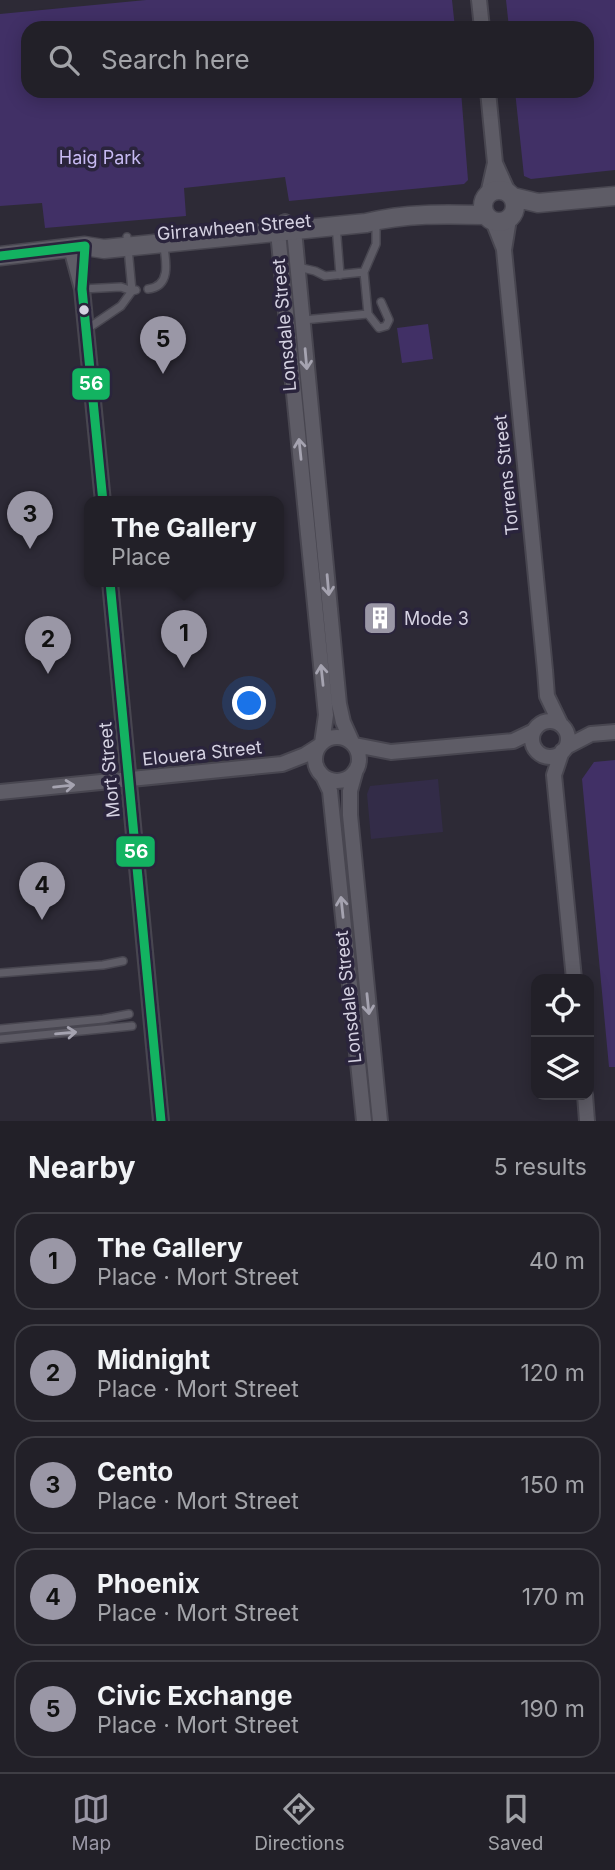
<!DOCTYPE html>
<meta charset="utf-8">
<style>
:root{--surface:#222028;--page:#2a2830;--text:#f1f3f6;--muted:#a2a3a8;--line:#3f3e45;--accent:#9a97a6}
body{margin:0;font-family:Inter,sans-serif;background:var(--page);color:var(--text)}
.controls{position:absolute;right:21px;bottom:21px;display:grid;overflow:hidden;border-radius:14px;box-shadow:0 4px 18px #0003}
.controls button{width:63px;height:63px;display:grid;place-items:center;padding:0;border:0;border-bottom:2px solid var(--line);background:var(--surface);color:var(--text);font:35px sans-serif}
.you{position:absolute;left:250px;top:704px;width:24px;height:24px;margin:-18px;border:5px solid #fff;border-radius:50%;background:#1a73e8;box-shadow:0 0 0 10px #1a73e833}
.badge{display:grid;place-items:center;width:46px;height:46px;border-radius:50%;background:var(--accent);color:#111;font-size:23px;font-weight:700}
.pin{position:absolute;translate:-50% -58px;filter:drop-shadow(0 2px 4px #0008)}
.pin::after{content:'';position:absolute;top:37px;width:24px;height:21px;background:inherit;clip-path:polygon(0 0,100% 0,50% 100%)}
.popup{position:absolute;left:84px;top:496px;width:200px;height:91px;box-sizing:border-box;display:grid;place-content:center;border-radius:14px;background:var(--surface);filter:drop-shadow(0 2px 5px #0005);font-size:23px;white-space:nowrap;color:var(--muted)}
.popup b{font-size:26px;color:var(--text)}
.popup::after{content:'';position:absolute;left:50%;top:100%;margin-left:-14px;border:14px solid transparent;border-top-color:var(--surface)}
.list{margin:0;padding:0;list-style:none}
h2{display:flex;justify-content:space-between;align-items:center;height:91px;margin:0;padding:0 28px;font-size:30px}
h2 small{font-size:23px;font-weight:400;color:var(--muted)}
.list li{display:grid;grid-template-columns:46px 1fr auto;gap:21px;align-items:center;box-sizing:border-box;height:98px;margin:0 14px 14px;padding:0 14px;border:2px solid var(--line);border-radius:21px}
.list b{display:block;font-size:26px;white-space:nowrap}
.list p{margin:0;font-size:23px;white-space:nowrap;color:var(--muted)}
.list em{font-size:23px;font-style:normal;color:var(--muted)}
.icon{flex:none;width:38px;height:38px;fill:none;stroke:currentColor;stroke-width:2;stroke-linecap:round;stroke-linejoin:round}
.map{position:relative;flex:none;width:615px;height:1121px;overflow:hidden}
.search{position:absolute;background:var(--surface);box-shadow:0 4px 18px #0003;left:21px;right:21px;top:21px;height:77px;display:flex;align-items:center;gap:18px;box-sizing:border-box;padding:0 24px;border-radius:21px;color:var(--muted);font-size:26px}
.sheet{height:651px;background:var(--surface)}
nav{display:flex;justify-content:space-around;align-items:center;box-sizing:border-box;height:98px;border-top:2px solid var(--line);background:var(--surface);font-size:19px;color:var(--muted)}
nav a{display:grid;justify-items:center;gap:4px}
nav .on{color:var(--accent)}
.map>svg:first-child{display:block}
.built{fill:#332c48}
.green{fill:#413066}
.lines{fill:none;stroke-linecap:round;stroke-linejoin:round}
.service-casing{stroke:#484650;stroke-width:10}
.minor-casing{stroke:#484650;stroke-width:18}
.tertiary-casing{stroke:#484650;stroke-width:21}
.service{stroke:#5e5c66;stroke-width:7}
.minor{stroke:#5e5c66;stroke-width:14}
.tertiary{stroke:#5e5c66;stroke-width:18}
.bus-1-casing{stroke:#2a243c;stroke-width:14}
.bus-1{stroke:#13b361;stroke-width:9}
.oneway{stroke:#a5a3b0}
.bus-dot{fill:#d5d2e2;stroke:#2a243c;stroke-width:2.5}
.labels{text-anchor:middle;dominant-baseline:central;stroke-width:7;stroke-linejoin:round;paint-order:stroke}
.park-label{font-size:18px;fill:#c7baf2;stroke:#2a243c}
.street-label{font-size:18px;fill:#d5d2e2;stroke:#2a243c}
.poi-label{font-size:18px;fill:#d5d2e2;stroke:#2a243c;text-anchor:start}
.line-badge{stroke:#2a243c;stroke-width:2.5}
.badge-label{font-size:19px;text-anchor:middle;font-weight:bold;fill:#fff}
</style>
<div class="map">
<svg width="615" height="1121" viewBox="0 0 615 1121">
<rect width="100%" height="100%" fill="#2d2a36"/>
<path class="built" d="M438 779 443 832 371 839 367 794 370 786Z"/>
<path class="green" d="M146 0H452L455 28H28V91H461L468 180 464 184 289 201 285 177 184 188 186 216 45 228 42 203 0 206V14Z
M506 0H615V170L531 179 524 176 515 91H587V28H509Z
M428 324 433 359 402 363 397 328Z
M615 760V1067H609L582 779 594 762Z"/>
<g class="lines">
<g class="service-casing">
<path id="service" d="M376 221V244L364 272 368 314 379 328 386 326 389 320 381 302
M336 225 340 275
M127 237 132 291 136 290
M298 267 315 271 325 276 364 272
M82 289 121 287 132 291 121 306 87 329
M148 289C175 286 164 253 162 234
M303 320 368 314
M0 973 103 965 123 961
M0 1029 103 1019 129 1014
M0 1039 132 1026"/>
</g>
<g class="minor-casing">
<path id="minor" d="M479 0 482 28
M488 91 495 163 508 192
M488 194 495 163
M509 219 504 250 545 670 547 696 561 725
M493 221 504 249
M71 248 82 289 103 502
M110 582 161 1121
M532 739a18 18 0 1 1 36 0a18 18 0 1 1-36 0Z
M315 759a22 22 0 1 1 44 0a22 22 0 1 1-44 0Z
M322 743 326 715 278 232 285 222 294 230 339 704 343 722 352 742
M355 745 391 752 513 741 534 731
M566 747 591 734 615 732
M562 751 554 775 574 979
M355 773 350 791V815L380 1121
M323 776 330 791 364 1121
M0 792 282 764 305 755 319 746
M585 1095 587 1121"/>
</g>
<g class="tertiary-casing">
<path id="tertiary" d="M483 206a16 16 0 1 1 32 0a16 16 0 1 1-32 0Z
M513 197 538 203 615 196
M0 256 85 246 104 249 366 223C405 213 446 214 486 215"/>
</g>
<use href="#service" class="service"/>
<use href="#minor" class="minor"/>
<use href="#tertiary" class="tertiary"/>
<g class="bus-1-casing">
<path id="bus-1" d="M0 256 85 246 82 289 103 502
M110 582 161 1121"/>
</g>
<use href="#bus-1" class="bus-1"/>
</g>
<defs><path id="oneway-shaft" d="M-6 0H5M1.5-3L5.5 0L1.5 3" fill="none" stroke-width="1.6" stroke-linecap="round" stroke-linejoin="round" transform="scale(1.75)"/></defs>
<g class="oneway">
<use href="#oneway-shaft" transform="translate(306 359) rotate(85)"/>
<use href="#oneway-shaft" transform="translate(300 449) rotate(-96)"/>
<use href="#oneway-shaft" transform="translate(328 585) rotate(85)"/>
<use href="#oneway-shaft" transform="translate(322 675) rotate(-96)"/>
<use href="#oneway-shaft" transform="translate(64 786) rotate(-6)"/>
<use href="#oneway-shaft" transform="translate(342 907) rotate(-96)"/>
<use href="#oneway-shaft" transform="translate(368 1004) rotate(84)"/>
<use href="#oneway-shaft" transform="translate(66 1033) rotate(-5)"/>
</g>
<defs>
<g id="building-square" transform="scale(1.75)"><rect x="-9" y="-9" width="18" height="18" rx="4" fill="#9a97a6" stroke="#2a243c"/><path d="M-4-6H4V6H1V3H-1V6H-4ZM-2.5-4.3h1.7v1.8h-1.7ZM.8-4.3h1.7v1.8H.8ZM-2.5-1h1.7V.8h-1.7ZM.8-1h1.7V.8H.8Z" fill="#fff"/></g>
</defs>
<g fill-rule="evenodd">
<use href="#building-square" x="380" y="618"/>
</g>
<circle class="bus-dot" cx="84" cy="310" r="6"/>
<g class="labels">
<g class="park-label">
<text x="100" y="157">Haig Park</text>
</g>
<g class="street-label">
<text transform="translate(234 227) rotate(-5)">Girrawheen Street</text>
<text transform="translate(284 325) rotate(-95)">Lonsdale Street</text>
<text transform="translate(506 475) rotate(-96)">Torrens Street</text>
<text transform="translate(202 753) rotate(-6)">Elouera Street</text>
<text transform="translate(109 770) rotate(-95)">Mort Street</text>
<text transform="translate(348 997) rotate(-96)">Lonsdale Street</text>
</g>
<g class="poi-label">
<text x="404" y="618">Mode 3</text>
</g>
</g>
<g class="line-badge">
<rect x="71" y="367" width="40" height="34" rx="7" fill="#13b361"/>
<rect x="115" y="835" width="41" height="33" rx="7" fill="#13b361"/>
</g>
<g class="badge-label">
<text x="91" y="390">56</text>
<text x="136" y="858">56</text>
</g>
</svg>
<div class="controls">
<button><svg class="icon" aria-label="locate" viewBox="0 0 24 24"><circle cx="12" cy="12" r="6"/><path d="M12 2v4M12 18v4M2 12h4M18 12h4"/></svg></button>
<button><svg class="icon" aria-label="layers" viewBox="0 0 24 24"><path d="M12 4l9 5-9 5-9-5zM3 14l9 5 9-5"/></svg></button>
</div>
<div class="you"></div>
<div class="pin badge" style="left:184px;top:668px">1</div>
<div class="popup"><b>The Gallery</b>Place</div>
<div class="pin badge" style="left:48px;top:674px">2</div>
<div class="pin badge" style="left:30px;top:549px">3</div>
<div class="pin badge" style="left:42px;top:920px">4</div>
<div class="pin badge" style="left:163px;top:374px">5</div>
<div class="search"><svg class="icon" aria-label="search" viewBox="0 0 24 24"><circle cx="10" cy="10" r="6"/><path d="M15 15l6 6"/></svg>Search here</div>
</div>
<section class="sheet">
<h2>Nearby<small>5 results</small></h2>
<ul class="list">
<li><span class="badge">1</span><div><b>The Gallery</b><p>Place · Mort Street</p></div><em>40 m</em></li>
<li><span class="badge">2</span><div><b>Midnight</b><p>Place · Mort Street</p></div><em>120 m</em></li>
<li><span class="badge">3</span><div><b>Cento</b><p>Place · Mort Street</p></div><em>150 m</em></li>
<li><span class="badge">4</span><div><b>Phoenix</b><p>Place · Mort Street</p></div><em>170 m</em></li>
<li><span class="badge">5</span><div><b>Civic Exchange</b><p>Place · Mort Street</p></div><em>190 m</em></li>
</ul>
</section>
<nav>
<a class="on"><svg class="icon" aria-label="map" viewBox="0 0 24 24"><path d="M3 6l6-2 6 2 6-2v14l-6 2-6-2-6 2zM9 4v14M15 6v14"/></svg>Map</a>
<a><svg class="icon" aria-label="directions" viewBox="0 0 24 24"><path d="M12 3l9 9-9 9-9-9zM9 14v-3h6M13 9l2 2-2 2"/></svg>Directions</a>
<a><svg class="icon" aria-label="saved" viewBox="0 0 24 24"><path d="M7 4h10v16l-5-4-5 4z"/></svg>Saved</a>
</nav>
